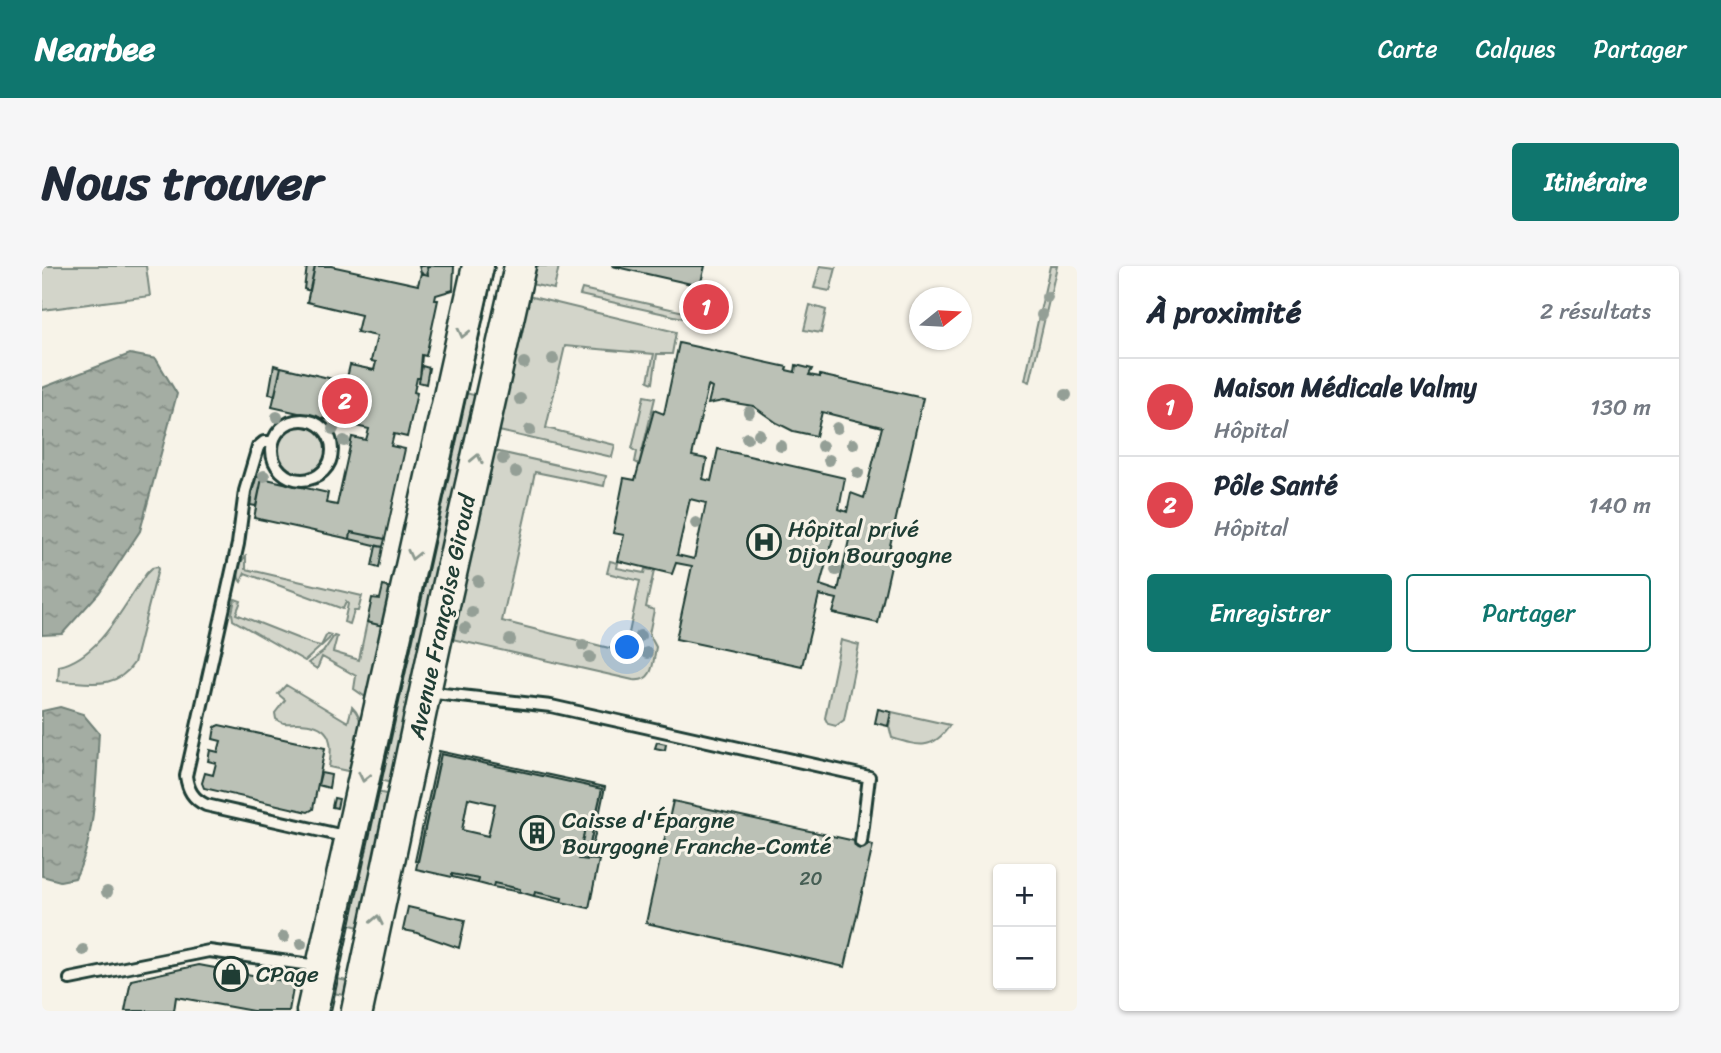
<!DOCTYPE html>
<html lang="fr">
<meta charset="utf-8">
<style>
:root{--surface:#fff;--page:#f6f6f7;--text:#1f2937;--muted:#747a83;--line:#e0e1e3;--accent:#0f766e}
body{margin:0;font-family:Sriracha,sans-serif;background:var(--page);color:var(--text)}
.controls{position:absolute;right:21px;bottom:21px;display:grid;overflow:hidden;border-radius:7px;box-shadow:0 2px 5px #0004}
.controls button{width:63px;height:63px;display:grid;place-items:center;padding:0;border:0;border-bottom:2px solid var(--line);background:var(--surface);color:var(--text);font:35px sans-serif}
.compass{position:absolute;left:867px;top:21px;width:63px;height:63px;border-radius:50%;background:var(--surface);box-shadow:0 2px 5px #0004;rotate:72deg}
.you{position:absolute;left:586px;top:382px;width:24px;height:24px;margin:-18px;border:5px solid #fff;border-radius:50%;background:#1a73e8;box-shadow:0 0 0 10px #1a73e833}
.badge{display:grid;place-items:center;width:46px;height:46px;border-radius:50%;background:var(--accent);color:#fff;font-size:23px;font-weight:700}
.pin{position:absolute;translate:-50% -50%;border:4px solid #fff;box-shadow:0 2px 7px #0006}
.list{margin:0;padding:0;list-style:none}
h2{display:flex;justify-content:space-between;align-items:center;height:91px;margin:0;padding:0 28px;font-size:30px}
h2 small{font-size:23px;font-weight:400;color:var(--muted)}
.list li{display:grid;grid-template-columns:46px 1fr auto;gap:21px;align-items:center;box-sizing:border-box;height:98px;padding:0 28px;border-top:2px solid var(--line)}
.list b{display:block;font-size:26px;white-space:nowrap}
.list p{margin:0;font-size:23px;white-space:nowrap;color:var(--muted)}
.list em{font-size:23px;font-style:normal;color:var(--muted)}
.actions{display:flex;gap:14px;padding:21px 28px}
.actions a{flex:1;padding:16px 0;border:2px solid var(--accent);border-radius:7px;text-align:center;font-size:24px;color:var(--accent)}
.actions .main{background:var(--accent);color:#fff}
.map{position:relative;flex:none;width:1035px;height:745px;overflow:hidden;border-radius:7px}
header{display:flex;align-items:center;gap:42px;box-sizing:border-box;height:98px;padding:0 35px;background:var(--accent);color:#fff}
header strong{font-size:33px}
nav{display:flex;gap:38px;margin-inline-start:auto;font-size:24px}
.intro{display:flex;align-items:center;justify-content:space-between;box-sizing:border-box;height:168px;padding:0 42px}
h1{margin:0;font-size:49px}
.button{padding:18px 32px;border-radius:7px;background:var(--accent);color:#fff;font-size:24px;font-weight:700}
main{display:flex;gap:42px;padding:0 42px}
aside{flex:1;background:var(--surface);border-radius:7px;box-shadow:0 2px 5px #0004}
.map>svg:first-child{display:block}
.green{fill:#d3d5ca;stroke:#79897f;stroke-width:2}
.water{fill:url(#water-ripples);stroke:#6f8077;stroke-width:2}
.building{fill:#bbc1b6;stroke:#1f3d34;stroke-width:2;fill-rule:evenodd}
.lines{fill:none;stroke-linecap:round;stroke-linejoin:round}
.lane-casing{stroke:#1f3d34;stroke-width:16}
.secondary-casing{stroke:#1f3d34;stroke-width:35}
.lane{stroke:#f7f3e8;stroke-width:10}
.secondary{stroke:#f7f3e8;stroke-width:30}
.tram{stroke:#1f3d34;stroke-width:2}
.tree{fill:#949f96}
.oneway{stroke:#8b988e}
.labels{text-anchor:middle;dominant-baseline:central;stroke-width:6;stroke-linejoin:round;paint-order:stroke}
.number-label{font-size:19px;fill:#465e54}
.poi-label{font-size:23px;fill:#1f3d34;stroke:#f7f3e8;text-anchor:start}
.street-label{font-size:23px;fill:#1f3d34;stroke:#f7f3e8}
</style>
<header>
<strong>Nearbee</strong>
<nav><a>Carte</a><a>Calques</a><a>Partager</a></nav>
</header>
<div class="intro"><h1>Nous trouver</h1><a class="button">Itinéraire</a></div>
<main>
<div class="map">
<svg width="1035" height="745" viewBox="0 0 1035 745">
<defs>
<pattern id="water-ripples" width="26" height="14" patternUnits="userSpaceOnUse" patternTransform="scale(1.75)"><rect width="26" height="14" fill="#a4ada3"/><path d="M2 4q2-2 4 0t4 0M15 11q2-2 4 0t4 0" fill="none" stroke="#858e86"/></pattern>
</defs>
<rect width="100%" height="100%" fill="#f7f3e8"/>
<filter id="ink" filterUnits="userSpaceOnUse"><feTurbulence type="fractalNoise" baseFrequency=".0143" numOctaves="2"/><feDisplacementMap in="SourceGraphic" scale="14" xChannelSelector="R" yChannelSelector="G"/><feConvolveMatrix kernelMatrix="1 2 1 2 8 2 1 2 1" color-interpolation-filters="sRGB"/></filter>
<g filter="url(#ink)">
<path class="green" d="M0 0H104L108 30 0 44Z
M493 0H517L512 23 489 18Z
M778 0 794 2 788 25 772 22Z
M1008 0H1015L988 116 983 114Z
M540 23 651 48 650 54 538 29Z
M486 30 634 66 630 88H615L611 117 606 115 612 88 523 80 504 162 573 179 570 191 457 165Z
M768 39 784 44 779 67 762 64Z
M415 125 444 132 358 519 329 512Z
M602 130 613 132 597 198 593 196 595 186 590 183Z
M236 184a24 24 0 1 1 48 0a24 24 0 1 1-48 0Z
M453 185 564 210 562 220 493 206 460 355 583 386 598 315 565 307 568 295 576 297 575 302 602 307 603 303 612 305 604 341 612 344 607 368 614 381C611 396 612 417 591 414L410 373Z
M204 290V303L320 330 316 345H312L308 358 302 356 306 338 304 336 301 343 203 307 199 316C193 310 198 295 204 290Z
M115 301 116 303 92 397C73 425 47 416 16 415L17 400C58 391 81 340 104 308L110 302Z
M193 333 199 335 194 348 270 378 279 380 285 368 289 369 287 373 263 395 191 354 190 347Z
M325 356 341 360 325 432 312 423 314 410 280 391 275 403 266 397 281 386 292 370 295 371 291 386 317 394Z
M799 374 817 379 802 454 794 460 786 458 783 452Z
M244 419 306 456 310 441C328 458 315 485 310 506L287 501C292 473 288 457 255 457 246 457 241 459 234 453L233 447 243 434 236 428Z
M850 446 908 459C891 485 876 480 850 472L847 460Z
M327 524 356 531 325 663 297 656Z
M290 712 311 716V731L282 725Z"/>
<path class="water" d="M88 88 114 93 135 128 98 265 57 327 20 368 0 369V122Z
M18 441 41 448 57 467C54 511 54 573 33 612L18 615 0 610V445Z"/>
<path class="building" d="M265 0H273L268 25 262 23Z
M273 0H289L376 19 379 7 386 9 385 0H412L411 24 394 29 393 34H396L384 90 380 89 378 112H375L372 126 375 127 365 171 352 168 349 180 363 183 343 273 309 266 308 273 212 252 220 212 286 227 284 237 295 239 310 171 324 174 327 163 230 141 239 101 304 116 308 99 332 104 334 96 329 95 335 70 315 66 319 49 265 36Z
M377 0H385L386 9 379 7Z
M570 0H663L658 20Z
M637 77 745 101 744 104 753 106 754 99 770 103 767 109 778 111V109L881 132 847 284 852 286 836 357 791 347 795 333 777 329 760 400 634 373 650 300 634 297 630 308 576 295 582 269 571 267 582 212 593 214 612 144 622 148ZM666 120 670 122 666 138 681 135 711 140 735 157 751 165 774 170 780 146 840 161 822 232 809 227 805 246 797 243 803 212 676 183 669 215 661 213 665 193 650 190ZM648 233 664 237 652 293 635 289ZM793 265 808 269 796 325 778 319Z
M232 99 239 101 233 129 227 128Z
M380 100 387 102 384 118 377 116Z
M212 210 220 212 214 240 208 239Z
M309 266 343 273 341 281 308 273Z
M334 280 341 281 337 302 330 300Z
M341 320 350 322 341 360 325 356 330 332 338 333Z
M836 443 849 446 846 460 833 457Z
M177 459 283 482 271 543 266 546 162 522 160 517 163 507 171 509 174 497 166 495 168 484 176 486 179 475 171 473 173 461Z
M615 476 624 478 623 484 613 482Z
M397 485 563 521 548 592 545 591 560 523 399 488 376 596 373 595Z
M399 488 560 523 552 558 544 556 537 593 557 594 547 642 519 636 520 632 493 626 492 630 478 626V623L452 617 451 621 436 617 437 613 410 608V611L374 603ZM426 532 453 538 446 570 420 564Z
M279 507 289 509 287 522 276 519Z
M292 532 297 533 295 542 290 541Z
M631 535 831 579 803 701 604 657Z
M544 556 552 558 545 594 537 593Z
M410 608 437 613 436 617 410 611Z
M452 617 478 623V626L451 621Z
M493 626 520 632 519 636 492 630Z
M366 641 423 654 417 682 372 666 361 664Z
M157 699 252 717 247 745H211L134 731 132 745H83L89 714Z"/>
<g class="lines">
<g class="lane-casing">
<path id="lane" d="M230 184a30 30 0 1 1 60 0a30 30 0 1 1-60 0Z
M231 176H222L216 181 203 225 196 278 144 510C146 524 151 533 164 539L306 571
M383 426 509 440 827 511 819 576
M28 713 167 685 269 699 279 695"/>
</g>
<g class="secondary-casing">
<path id="secondary" d="M270 745 436 0
M315 745 393 379 478 0"/>
</g>
<use href="#lane" class="lane"/>
<use href="#secondary" class="secondary"/>
<path class="tram" d="M289 745 453 0"/>
</g>
<g class="tree">
<circle cx="1005" cy="31" r="6"/>
<circle cx="1000" cy="49" r="6"/>
<circle cx="511" cy="93" r="6"/>
<circle cx="482" cy="97" r="6"/>
<circle cx="1024" cy="129" r="6"/>
<circle cx="478" cy="133" r="6"/>
<circle cx="707" cy="146" r="6"/>
<circle cx="235" cy="151" r="6"/>
<circle cx="795" cy="162" r="6"/>
<circle cx="291" cy="163" r="6"/>
<circle cx="488" cy="164" r="6"/>
<circle cx="717" cy="168" r="6"/>
<circle cx="705" cy="172" r="6"/>
<circle cx="302" cy="175" r="6"/>
<circle cx="811" cy="178" r="6"/>
<circle cx="739" cy="180" r="6"/>
<circle cx="780" cy="180" r="6"/>
<circle cx="461" cy="193" r="6"/>
<circle cx="787" cy="194" r="6"/>
<circle cx="474" cy="206" r="6"/>
<circle cx="816" cy="207" r="6"/>
<circle cx="222" cy="210" r="6"/>
<circle cx="654" cy="257" r="6"/>
<circle cx="794" cy="304" r="6"/>
<circle cx="436" cy="315" r="6"/>
<circle cx="430" cy="346" r="6"/>
<circle cx="423" cy="362" r="6"/>
<circle cx="598" cy="370" r="6"/>
<circle cx="468" cy="374" r="6"/>
<circle cx="541" cy="379" r="6"/>
<circle cx="605" cy="387" r="6"/>
<circle cx="548" cy="391" r="6"/>
<circle cx="586" cy="391" r="6"/>
<circle cx="65" cy="626" r="6"/>
<circle cx="242" cy="671" r="6"/>
<circle cx="259" cy="678" r="6"/>
<circle cx="41" cy="684" r="6"/>
</g>
<defs><path id="oneway-chevron" d="M-2-3.5L2.5 0L-2 3.5" fill="none" stroke-width="1.6" stroke-linecap="round" stroke-linejoin="round" transform="scale(1.75)"/></defs>
<g class="oneway">
<use href="#oneway-chevron" transform="translate(421 67) rotate(103)"/>
<use href="#oneway-chevron" transform="translate(435 193) rotate(-78)"/>
<use href="#oneway-chevron" transform="translate(371 289) rotate(103)"/>
<use href="#oneway-chevron" transform="translate(322 511) rotate(102)"/>
<use href="#oneway-chevron" transform="translate(335 654) rotate(-78)"/>
</g>
</g>
<defs>
<g id="hospital-ring" transform="scale(1.75)"><circle r="9.5" fill="#f7f3e8" stroke="#1f3d34" stroke-width="1.5"/><path d="M-5-5h3v3.5h4V-5h3V5h-3V1.5h-4V5h-3Z" fill="#1f3d34"/></g>
<g id="building-ring" transform="scale(1.75)"><circle r="9.5" fill="#f7f3e8" stroke="#1f3d34" stroke-width="1.5"/><path d="M-4-6H4V6H1V3H-1V6H-4ZM-2.5-4.3h1.7v1.8h-1.7ZM.8-4.3h1.7v1.8H.8ZM-2.5-1h1.7V.8h-1.7ZM.8-1h1.7V.8H.8Z" fill="#1f3d34"/></g>
<g id="shop-ring" transform="scale(1.75)"><circle r="9.5" fill="#f7f3e8" stroke="#1f3d34" stroke-width="1.5"/><path d="M-5-2.5h2.3a2.7 3.5 0 0 1 5.4 0H5L5.5 6h-11ZM-1.5-2.5h3a1.5 2.3 0 0 0-3 0Z" fill="#1f3d34"/></g>
</defs>
<g fill-rule="evenodd">
<use href="#hospital-ring" x="722" y="276"/>
<use href="#building-ring" x="495" y="567"/>
<use href="#shop-ring" x="189" y="708"/>
</g>
<g class="labels">
<g class="number-label">
<text x="769" y="612">20</text>
</g>
<g class="poi-label">
<text x="746" y="263">Hôpital privé<tspan x="746" dy="26">Dijon Bourgogne</tspan></text>
<text x="520" y="554">Caisse d'Épargne<tspan x="520" dy="26">Bourgogne Franche-Comté</tspan></text>
<text x="214" y="708">CPage</text>
</g>
<g class="street-label">
<text transform="translate(400 351) rotate(-78)">Avenue Françoise Giroud</text>
</g>
</g>
</svg>
<div class="controls">
<button>+</button>
<button>−</button>
</div>
<svg class="compass" viewBox="-18 -18 36 36"><path d="M0-13l5 13h-10z" fill="#e53935"/><path d="M0 13l5-13h-10z" fill="#747a83"/></svg>
<div class="you"></div>
<div class="pin badge" style="left:664px;top:41px;background:#e0444e">1</div>
<div class="pin badge" style="left:303px;top:135px;background:#e0444e">2</div>
</div>
<aside>
<h2>À proximité<small>2 résultats</small></h2>
<ul class="list">
<li><span class="badge" style="background:#e0444e">1</span><div><b>Maison Médicale Valmy</b><p>Hôpital</p></div><em>130 m</em></li>
<li><span class="badge" style="background:#e0444e">2</span><div><b>Pôle Santé</b><p>Hôpital</p></div><em>140 m</em></li>
</ul>
<div class="actions"><a class="main">Enregistrer</a><a>Partager</a></div>
</aside>
</main>
